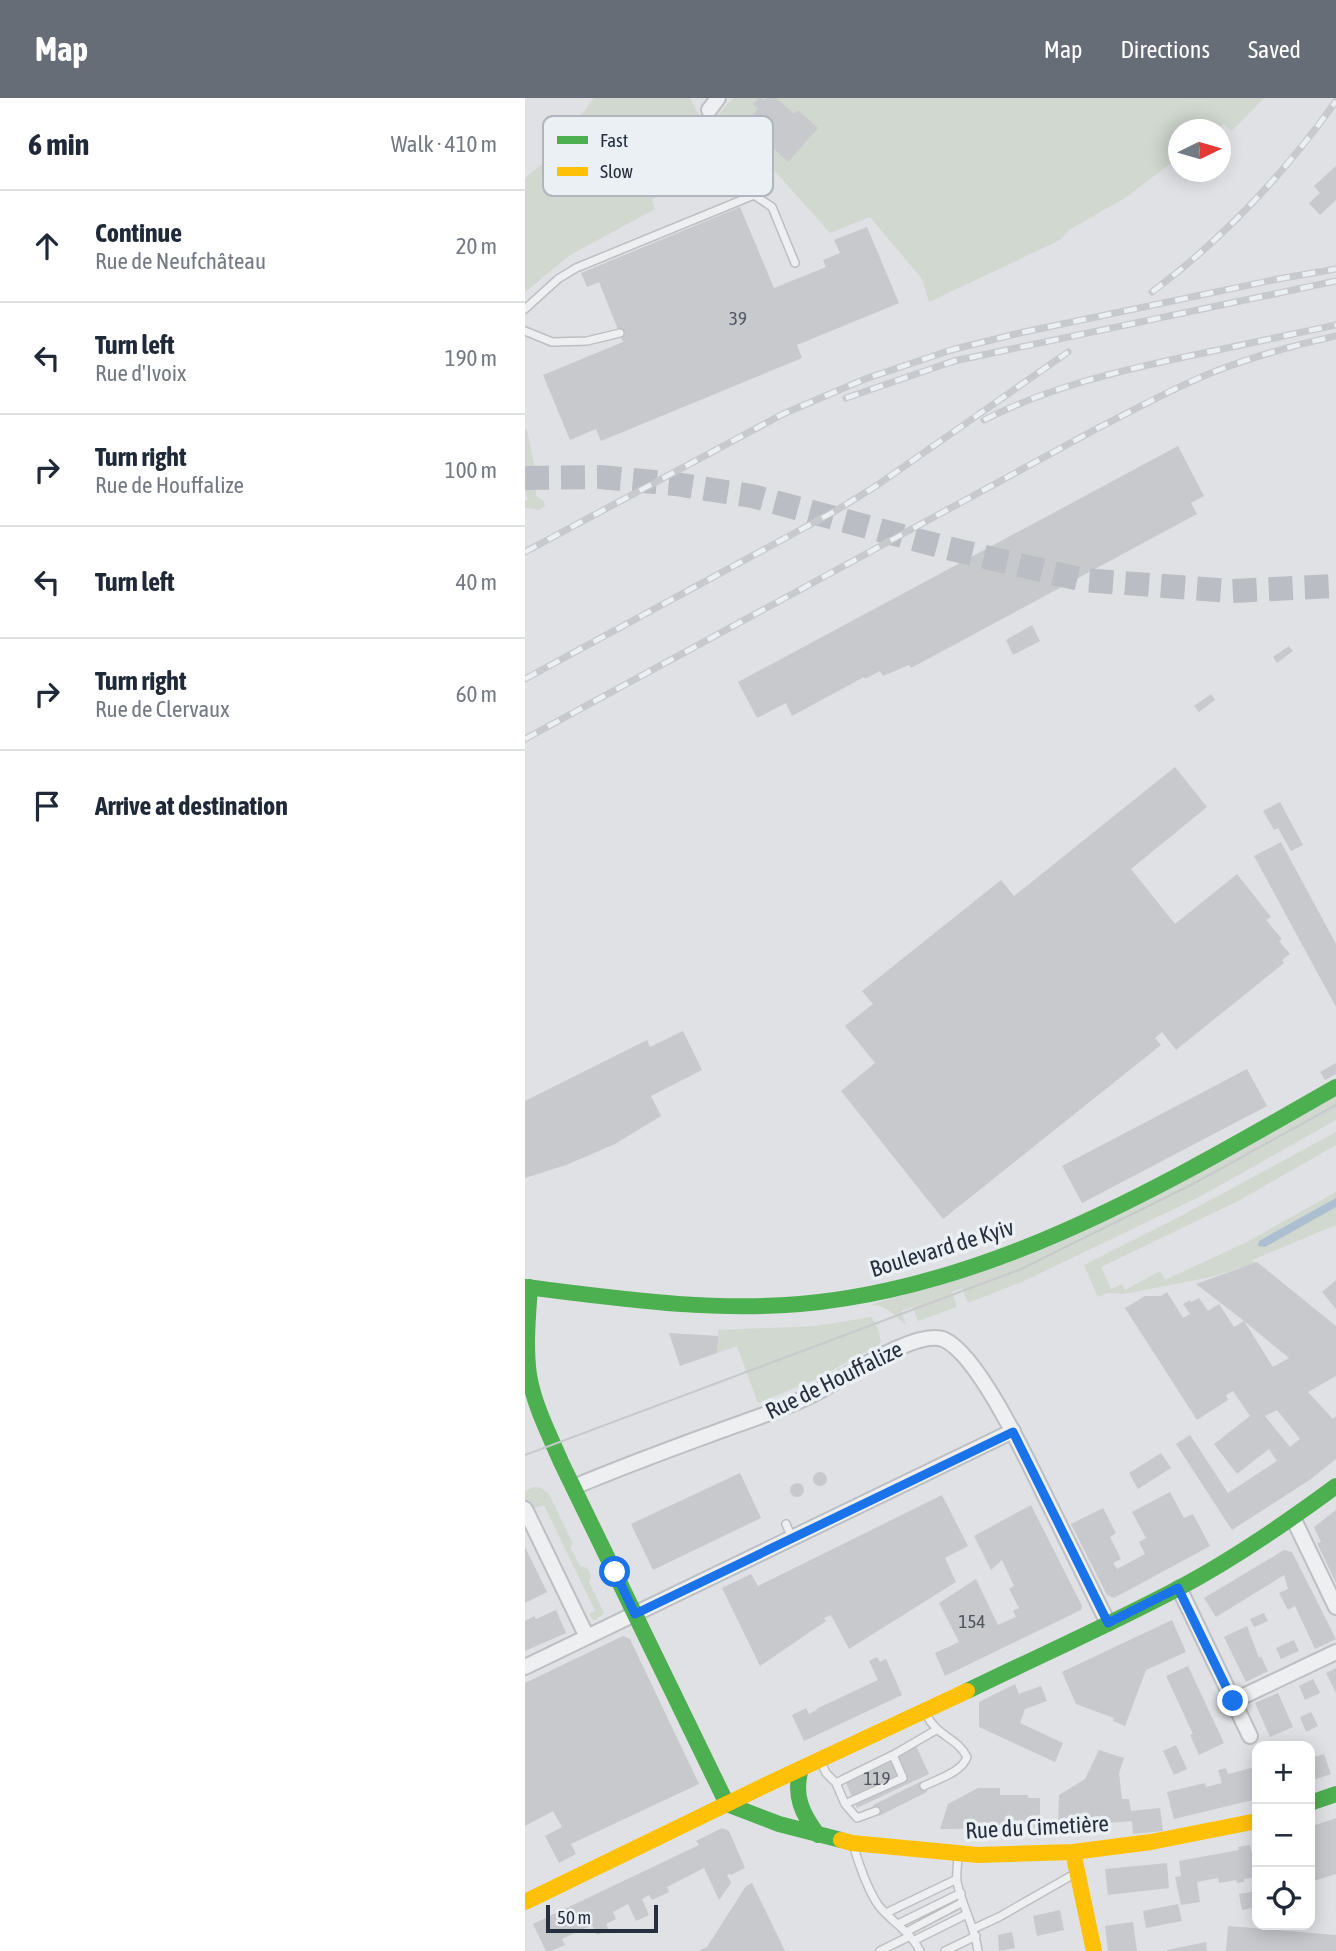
<!DOCTYPE html>
<meta charset="utf-8">
<style>
:root{--surface:#fff;--page:#f2f2f3;--text:#1f2937;--muted:#747a83;--line:#e0e1e3;--accent:#676d77}
body{margin:0;font-family:"Asap Condensed",sans-serif;background:var(--page);color:var(--text)}
.controls{position:absolute;right:21px;bottom:21px;display:grid;overflow:hidden;border-radius:14px;box-shadow:0 4px 18px #0003}
.controls button{width:63px;height:63px;display:grid;place-items:center;padding:0;border:0;border-bottom:2px solid var(--line);background:var(--surface);color:var(--text);font:35px sans-serif}
.compass{position:absolute;left:643px;top:21px;width:63px;height:63px;border-radius:50%;background:var(--surface);box-shadow:0 4px 18px #0003;rotate:85deg}
.scale{position:absolute;left:21px;bottom:18px;width:112px;box-sizing:border-box;padding-left:7px;border:4px solid #262f3d;border-top:0;font-size:19px;line-height:24px;white-space:nowrap;color:#262f3d;-webkit-text-stroke:5px #ebf0f4;paint-order:stroke}
.stop{position:absolute;width:21px;height:21px;margin:-16px;border:5px solid #1a73e8;border-radius:50%;background:#fff}
.stop.end{background:#1a73e8;border-color:#fff;box-shadow:0 2px 7px #0008}
.list{margin:0;padding:0;list-style:none}
h2{display:flex;justify-content:space-between;align-items:center;height:91px;margin:0;padding:0 28px;font-size:30px}
h2 small{font-size:23px;font-weight:400;color:var(--muted)}
.list li{display:grid;grid-template-columns:46px 1fr auto;gap:21px;align-items:center;box-sizing:border-box;height:112px;padding:0 28px;border-top:2px solid var(--line)}
.list b{display:block;font-size:26px;white-space:nowrap}
.list p{margin:0;font-size:23px;white-space:nowrap;color:var(--muted)}
.list em{font-size:23px;font-style:normal;color:var(--muted)}
.icon{flex:none;width:38px;height:38px;fill:none;stroke:currentColor;stroke-width:2;stroke-linecap:round;stroke-linejoin:round}
.map{position:relative;flex:none;width:811px;height:1853px;overflow:hidden}
header{display:flex;align-items:center;gap:42px;box-sizing:border-box;height:98px;padding:0 35px;background:var(--accent);color:#fff}
header strong{font-size:33px}
nav{display:flex;gap:38px;margin-inline-start:auto;font-size:24px}
main{display:flex}
aside{flex:1;background:var(--surface)}
.map>svg:first-child{display:block}
.green{fill:#d0d8cf}
.water{fill:#acbfd0}
.building{fill:#c7c9cc;fill-rule:evenodd}
.lines{fill:none;stroke-linecap:round;stroke-linejoin:round}
.highway-tunnel{stroke:#babdc3;stroke-width:24;stroke-dasharray:24 12;stroke-linecap:butt}
.lane-casing{stroke:#bdbfc2;stroke-width:10}
.street-casing{stroke:#bdbfc2;stroke-width:18}
.lane{stroke:#eeeff1;stroke-width:7}
.street{stroke:#eeeff1;stroke-width:14}
.fast{stroke:#4caf50;stroke-width:16}
.slow{stroke:#ffc107;stroke-width:16}
.tram{stroke:#c8c9cc;stroke-width:2}
.rail-casing{stroke:#c8c9cc;stroke-width:7}
.rail{stroke:#ebf0f4;stroke-width:4.5;stroke-dasharray:13;stroke-linecap:butt}
.route{stroke:#1a73e8;stroke-width:9}
.labels{text-anchor:middle;dominant-baseline:central;stroke-width:7;stroke-linejoin:round;paint-order:stroke}
.number-label{font-size:19px;fill:#4f5662}
.street-label{font-size:23px;fill:#262f3d;stroke:#ebf0f4}
.key{fill:#ebf0f4;stroke:#b0b6bd;stroke-width:2}
.key-label{font-size:19px;fill:#262f3d}
</style>
<header>
<strong>Map</strong>
<nav><a>Map</a><a>Directions</a><a>Saved</a></nav>
</header>
<main>
<aside>
<h2>6 min<small>Walk · 410 m</small></h2>
<ul class="list">
<li><svg class="icon" aria-label="ahead" viewBox="0 0 24 24"><path d="M12 20V5M6 11l6-6 6 6"/></svg><div><b>Continue</b><p>Rue de Neufchâteau</p></div><em>20 m</em></li>
<li><svg class="icon" aria-label="left" viewBox="0 0 24 24"><path d="M17 20v-9H6M10 6l-5 5 5 5"/></svg><div><b>Turn left</b><p>Rue d'Ivoix</p></div><em>190 m</em></li>
<li><svg class="icon" aria-label="right" viewBox="0 0 24 24"><path d="M7 20v-9h11M14 6l5 5-5 5"/></svg><div><b>Turn right</b><p>Rue de Houffalize</p></div><em>100 m</em></li>
<li><svg class="icon" aria-label="left" viewBox="0 0 24 24"><path d="M17 20v-9H6M10 6l-5 5 5 5"/></svg><div><b>Turn left</b></div><em>40 m</em></li>
<li><svg class="icon" aria-label="right" viewBox="0 0 24 24"><path d="M7 20v-9h11M14 6l5 5-5 5"/></svg><div><b>Turn right</b><p>Rue de Clervaux</p></div><em>60 m</em></li>
<li><svg class="icon" aria-label="arrive" viewBox="0 0 24 24"><path d="M6 21V4h12l-3 4 3 4H6"/></svg><div><b>Arrive at destination</b></div></li>
</ul>
</aside>
<div class="map">
<svg width="811" height="1853" viewBox="0 0 811 1853">
<rect width="100%" height="100%" fill="#dfe1e4"/>
<path class="green" d="M69 0H165L206 79 191 87 187 77 127 101 130 111 45 157 0 194V80L46 43 49 27Z
M208 0H739L707 33 699 26 691 31 654 32 653 60 600 100 544 132 535 142 404 204 397 181 345 119 305 135 248 71 191 19Z
M0 330 2 332 9 367 11 398 18 402 20 408 15 412 0 410V403L3 402 0 392Z
M811 998V1022L676 1098 499 1183 443 1205 437 1190 427 1194 432 1209 393 1223 388 1209 376 1213 381 1227C369 1217 362 1207 345 1207L390 1193Z
M811 1034V1047L713 1103 576 1169 586 1191 597 1186 600 1192 635 1173 640 1182 722 1144 811 1094V1127L727 1162 730 1165 686 1179 599 1196 583 1195 573 1199 559 1167 656 1118Z
M346 1219C351 1224 357 1239 355 1246L289 1282 233 1305 212 1248 192 1255 193 1232 291 1228Z
M9 1389 16 1390 24 1396 48 1446 45 1449 55 1468 62 1470 66 1478 64 1484 79 1515 70 1522H68L64 1516 70 1513 19 1407 7 1411 0 1401V1393Z"/>
<path class="water" d="M811 1100V1109L740 1149 733 1148 734 1143Z"/>
<path class="building" d="M234 0 240 2 242 0H251L269 16 273 12 293 30 263 64 244 46 249 41 225 19 233 11 228 6Z
M811 68V102L795 117 784 105 795 95 789 88Z
M215 109 249 190 301 169 298 162 315 155 309 142 342 129 374 205 272 247 277 260 76 343 71 331 45 342 18 277 98 244 74 184 62 189 56 175Z
M653 348 679 398 666 405 672 416 386 570 384 567 358 578 355 573 340 581 339 579 267 618 261 605 232 620 213 584Z
M507 527 515 543 488 557 481 542Z
M764 548 768 553 752 565 748 559Z
M686 596 690 602 674 614 669 608Z
M650 669 682 709 606 771 650 826 712 776 746 819 741 822 757 841 754 843 765 856 757 862 759 865 651 952 637 934 630 940 636 947 418 1121 316 993 350 965 320 928 348 906 337 893 476 782 489 798Z
M755 704 778 747 766 753 753 730 749 732 738 713Z
M756 744 811 846V909L729 758Z
M158 933 177 972 126 998 136 1018 90 1046 41 1067 0 1080V1003L122 942 125 949Z
M811 965V976L800 982 795 974Z
M722 971 742 1008 557 1105 537 1068Z
M732 1164 811 1228V1278L783 1294 808 1321 811 1318V1361L786 1381 707 1432 651 1346 665 1337 703 1395 752 1363 744 1351 712 1376 689 1346 725 1318 708 1293 701 1297 703 1302 672 1322 600 1210 620 1198H636L642 1194 658 1220 665 1216 658 1206 665 1202 666 1204 674 1200 683 1213 694 1206 709 1229 719 1223 671 1186ZM719 1223 764 1260 748 1269ZM752 1312 775 1341 765 1349 740 1318Z
M811 1182V1211L797 1194Z
M144 1235 193 1238 192 1255 155 1268Z
M636 1355 646 1370 613 1391 604 1375Z
M288 1381a7 7 0 1 1 14 0a7 7 0 1 1-14 0Z
M215 1375 236 1420 128 1472 106 1426Z
M265 1392a7 7 0 1 1 14 0a7 7 0 1 1-14 0Z
M645 1394 659 1420 668 1416 685 1448 589 1500 582 1497 546 1426 578 1410 591 1435 585 1439 596 1461 588 1465 592 1471 620 1456 614 1444 621 1440 607 1414Z
M417 1397 443 1448 420 1460 431 1484 324 1551 306 1517 299 1520 301 1523 235 1568 197 1490 226 1476 233 1488Z
M506 1407 557 1508 556 1512 420 1578 410 1555 434 1544 414 1505 451 1481 473 1527 491 1519 488 1513 494 1510 484 1491 489 1488 477 1462 466 1472 449 1438Z
M811 1412V1485L792 1445 796 1444 789 1429Z
M0 1449 22 1494 0 1505Z
M759 1452 767 1454 811 1541 790 1551 770 1508 763 1512 754 1495 763 1491 759 1477 691 1519 679 1500Z
M31 1512 41 1535 0 1553V1523L9 1518 11 1521Z
M739 1515 743 1523 729 1529 725 1521Z
M647 1522 661 1554 621 1572 600 1628 588 1623 589 1620 551 1606 537 1574Z
M722 1528 734 1560 736 1558 743 1573 721 1584 699 1539Z
M98 1538 105 1541 174 1686 46 1746 51 1756 34 1765 20 1738 37 1729 28 1713 0 1728V1585Z
M769 1542 774 1553 756 1561 751 1550Z
M352 1559 355 1564 361 1561 377 1597 279 1643 267 1617 281 1610 284 1616 292 1612 291 1611 353 1582 344 1563Z
M663 1568 699 1645 674 1657 665 1637 668 1636 641 1578Z
M811 1570V1595L801 1575Z
M788 1581 795 1595 780 1602 774 1588Z
M490 1586 494 1596 516 1588 522 1603 500 1611 495 1625 538 1645 530 1664 454 1629V1604Z
M753 1595 768 1629 745 1639 730 1605Z
M786 1614 793 1628 781 1634 775 1619Z
M651 1647 662 1671 649 1677 638 1653Z
M391 1648 404 1676 332 1710 317 1676 371 1650 373 1656Z
M574 1652 599 1660 594 1675 597 1701H604L606 1713 635 1710 638 1733 608 1736 607 1723 533 1729 534 1697 560 1681Z
M799 1656 806 1676 785 1683V1660Z
M730 1669 732 1677V1701L649 1721 642 1694 680 1685 681 1689 697 1685 693 1672 701 1670 703 1676Z
M397 1683 402 1694 354 1718 348 1707Z
M453 1690H475V1697H503V1700H515V1730L415 1731 423 1706Z
M811 1720V1776L785 1784V1729Z
M197 1730 204 1733 220 1770 206 1777 205 1776 202 1777 206 1785 194 1802 179 1770 142 1789 144 1794 127 1802 124 1797 117 1801 124 1817 111 1823 103 1806 88 1814 91 1821 81 1826 84 1832 72 1837 67 1827 37 1841 40 1847 26 1853H21L8 1826 174 1747 171 1743Z
M725 1747 732 1779 719 1781V1784L712 1785 711 1782 694 1785 693 1780 672 1784 675 1804 656 1807 650 1779 656 1778 654 1763 714 1752 713 1749Z
M642 1765 644 1790 583 1797 580 1771Z
M227 1785 260 1853H173L182 1849 221 1788Z
M732 1793V1809L717 1812 714 1796Z
M653 1806 657 1823 621 1830 618 1813Z
M535 1812 539 1832 512 1838 508 1818Z
M608 1824 612 1853H583L580 1828Z
M703 1828 811 1837V1853H701Z
M487 1834 490 1850 474 1853 473 1837Z
M681 1844 682 1853H642V1852Z"/>
<g class="lines">
<path class="highway-tunnel" d="M0 380 75 379 150 386 227 398 418 449 558 482 707 493 811 488"/>
<g class="lane-casing">
<path id="lane" d="M229 97 247 109 270 165
M0 211 33 181 51 170 229 97 185 26 184 12
M0 233 27 244 62 243 95 235
M261 1426 267 1440
M296 1664 301 1675 311 1685 368 1657 411 1632
M311 1685 320 1706 332 1720 351 1713
M399 1688C413 1681 437 1674 442 1659 432 1639 412 1639 401 1616
M320 1706 378 1680 368 1657
M328 1746C333 1764 343 1793 354 1808 367 1824 386 1834 395 1853
M433 1756C433 1765 431 1775 432 1784 437 1808 450 1829 453 1853
M361 1815 432 1781
M373 1826 436 1795
M448 1831 474 1819 551 1775
M381 1834 438 1804
M390 1842 442 1816
M355 1853 385 1838
M420 1853 451 1838"/>
</g>
<g class="street-casing">
<path id="street" d="M184 12 193 0
M49 1389C98 1368 148 1350 197 1332 230 1320 265 1309 296 1292 321 1279 394 1229 420 1242 457 1260 509 1377 529 1416 547 1452 565 1489 583 1525
M0 1411 62 1539
M768 1420 811 1509
M654 1490 725 1638
M0 1569 488 1333
M708 1603 811 1554"/>
</g>
<use href="#lane" class="lane"/>
<use href="#street" class="street"/>
<path class="fast" d="M0 1189C91 1200 183 1214 275 1206 470 1189 644 1084 811 989
M5 1189C3 1218 0 1248 4 1277 9 1307 24 1336 36 1364L202 1706 254 1726 316 1742
M442 1593C512 1559 584 1527 654 1490 709 1461 761 1425 811 1388
M276 1671C268 1697 277 1716 293 1737
M785 1705 811 1696"/>
<path class="slow" d="M316 1742 327 1745 453 1757 548 1754 626 1744 732 1723
M548 1754 569 1853
M0 1804 245 1685 442 1593"/>
<path class="tram" d="M0 1357 496 1171 666 1087 811 1007"/>
<g class="rail-casing">
<path id="rail" d="M627 194C698 141 760 75 811 3
M321 300 429 263 811 183
M459 322C524 289 594 273 664 258 713 248 762 237 811 227
M0 454 258 316 340 281 426 252 499 234 753 181 811 171
M0 581 312 412 351 388 543 254
M0 641 573 330C611 311 650 289 691 273 730 258 770 247 811 238"/>
</g>
<use href="#rail" class="rail"/>
</g>
<g class="lines">
<path class="route" d="M90 1474 110 1516 488 1334 583 1525 653 1490 708 1603"/>
</g>
<g class="labels">
<g class="number-label">
<text x="213" y="220">39</text>
<text x="447" y="1523">154</text>
<text x="352" y="1680">119</text>
</g>
<g class="street-label">
<text transform="translate(417 1150) rotate(-17)">Boulevard de Kyiv</text>
<text transform="translate(309 1282) rotate(-26)">Rue de Houffalize</text>
<text transform="translate(512 1729) rotate(-3)">Rue du Cimetière</text>
</g>
</g>
<rect x="18" y="18" width="230" height="80" rx="10" class="key"/>
<rect x="32" y="38" width="31" height="8" fill="#4caf50"/>
<rect x="32" y="69" width="31" height="9" fill="#ffc107"/>
<g class="key-label">
<text x="75" y="49">Fast</text>
<text x="75" y="80">Slow</text>
</g>
</svg>
<div class="controls">
<button>+</button>
<button>−</button>
<button><svg class="icon" aria-label="locate" viewBox="0 0 24 24"><circle cx="12" cy="12" r="6"/><path d="M12 2v4M12 18v4M2 12h4M18 12h4"/></svg></button>
</div>
<svg class="compass" viewBox="-18 -18 36 36"><path d="M0-13l5 13h-10z" fill="#e53935"/><path d="M0 13l5-13h-10z" fill="#747a83"/></svg>
<div class="scale">50 m</div>
<div class="stop" style="left:90px;top:1474px"></div>
<div class="stop end" style="left:708px;top:1603px"></div>
</div>
</main>
